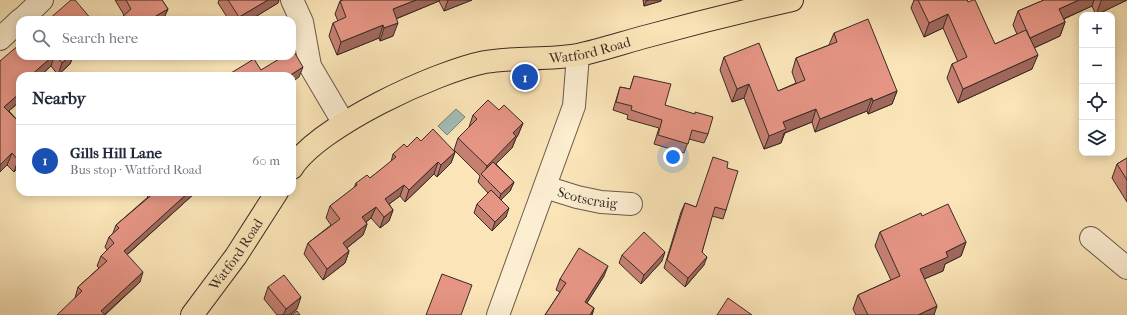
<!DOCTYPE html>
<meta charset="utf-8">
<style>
:root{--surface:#fff;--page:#f6f6f7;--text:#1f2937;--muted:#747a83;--line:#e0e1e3;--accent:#8f2418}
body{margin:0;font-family:"IM FELL French Canon",serif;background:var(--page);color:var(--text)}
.controls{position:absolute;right:12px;top:12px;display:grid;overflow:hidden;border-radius:8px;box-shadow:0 2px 10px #0003}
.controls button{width:36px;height:36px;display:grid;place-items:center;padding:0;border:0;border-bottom:1px solid var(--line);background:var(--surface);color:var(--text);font:20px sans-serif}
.you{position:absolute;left:673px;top:157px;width:14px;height:14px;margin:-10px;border:3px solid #fff;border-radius:50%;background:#1a73e8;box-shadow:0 0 0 6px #1a73e833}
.badge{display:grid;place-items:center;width:26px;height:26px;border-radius:50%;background:var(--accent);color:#fff;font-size:13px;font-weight:700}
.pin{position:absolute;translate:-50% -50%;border:2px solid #fff;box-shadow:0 1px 4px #0006}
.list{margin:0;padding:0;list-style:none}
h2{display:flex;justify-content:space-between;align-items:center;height:52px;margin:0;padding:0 16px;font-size:17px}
h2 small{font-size:13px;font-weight:400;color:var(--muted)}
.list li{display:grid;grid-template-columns:26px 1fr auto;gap:12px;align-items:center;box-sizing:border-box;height:72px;padding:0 16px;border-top:1px solid var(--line)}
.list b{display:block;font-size:15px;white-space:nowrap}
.list p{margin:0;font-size:13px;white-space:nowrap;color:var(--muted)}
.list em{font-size:13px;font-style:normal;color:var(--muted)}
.icon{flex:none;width:22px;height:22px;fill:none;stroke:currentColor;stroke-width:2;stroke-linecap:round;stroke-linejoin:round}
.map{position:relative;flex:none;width:1127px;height:315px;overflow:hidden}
.search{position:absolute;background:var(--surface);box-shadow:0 2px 10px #0003;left:16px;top:16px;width:280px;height:44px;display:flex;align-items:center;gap:10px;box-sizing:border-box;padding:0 14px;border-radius:12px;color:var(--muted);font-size:15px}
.panel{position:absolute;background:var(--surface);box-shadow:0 2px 10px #0003;left:16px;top:72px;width:280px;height:124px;border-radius:12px}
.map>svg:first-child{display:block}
.water{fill:#a2bdb7;stroke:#78837d}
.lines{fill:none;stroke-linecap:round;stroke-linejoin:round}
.minor-casing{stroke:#695a4a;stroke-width:24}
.major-casing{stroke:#382c26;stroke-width:24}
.minor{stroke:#fceed1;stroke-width:22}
.major{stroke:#fbe5b8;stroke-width:22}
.wall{fill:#c68072;stroke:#382c26}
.shaded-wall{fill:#a1685d;stroke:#382c26}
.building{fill:#e69585;stroke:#382c26}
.labels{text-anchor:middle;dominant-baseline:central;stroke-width:3.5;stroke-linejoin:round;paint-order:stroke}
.street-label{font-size:14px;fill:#382c26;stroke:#fceed1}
</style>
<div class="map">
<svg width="1127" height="315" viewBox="0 0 1127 315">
<rect width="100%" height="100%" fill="#fbe5b8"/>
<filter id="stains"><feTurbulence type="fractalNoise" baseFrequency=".005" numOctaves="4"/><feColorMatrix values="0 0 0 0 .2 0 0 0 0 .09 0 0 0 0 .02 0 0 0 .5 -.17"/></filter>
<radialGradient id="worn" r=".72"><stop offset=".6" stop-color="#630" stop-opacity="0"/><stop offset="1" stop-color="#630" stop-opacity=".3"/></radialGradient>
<path class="water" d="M456 109 465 117 447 135 438 126Z"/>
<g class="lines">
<g class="minor-casing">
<g id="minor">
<path d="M292 0 302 22 310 66 343 122"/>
<path d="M21 20 42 0"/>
<path d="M0 39 20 20"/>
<path id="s1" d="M545 187 577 197 601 202 631 204"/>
<path d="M1091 238 1127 268"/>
<path d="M498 315 574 106 578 55"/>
</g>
</g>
<g class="major-casing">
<g id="major">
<path id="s2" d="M292 168C319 126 435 72 485 62 516 57 548 60 578 55 602 50 625 42 648 36 696 23 744 11 792 0"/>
<path id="s3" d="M192 315 236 256 277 192"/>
</g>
</g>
<use href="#minor" class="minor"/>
<use href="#major" class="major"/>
</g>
<path class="wall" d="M115 0H162L168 9 163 20H119L124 15Z
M219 0H279L278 3 250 20H229L218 3Z
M343 0H472L444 11 439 1 396 19 393 36 380 41 379 38 337 55 329 36 333 23 338 21 335 14 340 1Z
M643 0H661V1L644 6Z
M914 0H967L995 44 1017 34 1013 25 1018 11 1044 0H1127L1096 15 1092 6 1064 19 1065 22 1060 36 1034 48 1032 69 958 103 947 78 952 64 958 62 943 28 924 37 911 8Z
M834 33 897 91 892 104 868 114 867 111 815 132 812 122 785 133 781 143 764 149 744 98 732 102 720 70 724 57 778 91 796 83 792 72 796 58 829 45Z
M20 56H73L70 64 58 75 51 66 40 76H20V101L9 111 20 123V166L14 172 7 165 0 61Z
M634 76 665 105 708 134 704 143 689 139 684 153 654 144 659 128 627 119 628 115 613 110 620 87 630 89Z
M499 110 523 123 518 135 516 138 512 148 496 164 514 182 510 191 501 200 506 217 492 231 474 213 477 204 488 193 478 182 480 176 454 150 458 138 469 127 473 115Z
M421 141 455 152 451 163 437 177 434 174 405 202 400 196 389 204 393 210 389 221 380 228 371 218 366 222 367 224 363 235 347 248 349 251 345 263 323 280 304 254 308 243 331 225 326 218 330 206 354 188 356 183 370 178 391 162 393 154 407 147Z
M1127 158V202L1112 178 1117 164Z
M727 168 726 210 723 219 712 216 702 252 704 265 685 287 664 268 681 212 685 203 696 207Z
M144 192H196L127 255 140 282 105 315 75 298 78 287 99 268 97 266 101 256 107 250 105 247 109 237 113 233 116 225 148 197Z
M922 216 966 242 961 256 945 264 943 271 924 279 934 315H856L853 309 858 295 891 280 875 246 880 232Z
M622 255 662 261 641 284 619 263Z
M604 276 587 303 594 308 592 315H545L560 292 556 290 560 279Z
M268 287 297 309 289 315H277L264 299Z"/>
<path class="shaded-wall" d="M268 0H279L278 3 250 20H238L239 17Z
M416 0H440L439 1 388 22 393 9Z
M448 0H472L444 11Z
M649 0H661V1L644 6 646 1Z
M1079 0H1094L1092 6 1054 23 1059 9Z
M1102 0H1127L1096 15 1101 1Z
M168 9 163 20H149Z
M948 14 943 28 924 37 929 23Z
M1065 22 1060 36 1025 52 1030 38Z
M398 23 393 36 380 41 384 28Z
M383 25 379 38 337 55 341 42Z
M1038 55 1032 69 958 103 963 89Z
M53 56H54L51 66 40 76H30Z
M70 56H73L70 64 58 75 62 63Z
M303 67 299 77 292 82V76H289Z
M749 84 744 98 732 102 737 89Z
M897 91 892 104 868 114 873 101Z
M20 93V101L0 119 4 107Z
M872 98 867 111 815 132 820 119Z
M816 109 812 122 784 133 781 143 764 149 769 136 783 122Z
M523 123 518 135 516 138 512 148 484 176H483L487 166 513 133Z
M455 152 451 163 437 177 441 165Z
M12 153 7 165 0 172V165Z
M20 158V166L14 172 18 160Z
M438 162 434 174 405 202 409 190Z
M514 182 510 191 498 203 501 194Z
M404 185 400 196 381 210 385 199Z
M189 192H196L120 261 124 251Z
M376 207 371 218 358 228 362 217Z
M509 208 506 217 492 231 495 222Z
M393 210 389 221 380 228 384 217Z
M367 224 363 235 339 254 343 243Z
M966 242 961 256 945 264 943 271 915 283 920 269 946 252Z
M349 251 345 263 323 280 327 269Z
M665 252 662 261 641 284 644 275Z
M707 257 704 265 685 287 688 278Z
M608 266 604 276 581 312 585 302Z
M143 272 140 282 104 315 101 311Z
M301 297 297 309 289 315H283L286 309Z
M937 306 934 315H918Z
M594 308 592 315H590Z"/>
<path class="building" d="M71 0H75L92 20H48Z
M126 0H162L168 9 149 20H119L131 9Z
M228 0H268L239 17Z
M343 0H416L393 9 398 23 384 28 383 25 341 42 333 23 346 17 340 1Z
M918 0H967L968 2 973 0H975L995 44 1026 30 1038 55 963 89 952 64 967 57 948 14 929 23Z
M1044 0H1079L1059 9 1065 22 1030 38 1018 11Z
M868 19 897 91 873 101 872 98 820 119 816 109 783 122 786 129 769 136 749 84 737 89 724 57 759 43 778 91 805 80 796 58 837 42 834 33Z
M20 44V56H53L30 76H20V93L4 107 20 123V158L18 160 12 153 0 165V61Z
M293 50 303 67 289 76H226L254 59 261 70 284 56H292V51Z
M56 56H70L62 63Z
M634 76 671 84 665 105 695 114V112L713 117 708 134 692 130 688 144 658 135 662 120 631 110 632 106 616 102 620 87 630 89Z
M488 100 499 110 504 105 523 123 513 133 516 136 487 166 458 138 477 119 473 115Z
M433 129 455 152 441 165 438 162 409 190 404 185 385 199 393 210 384 217 376 207 362 217 367 224 343 243 349 251 327 269 308 243 340 219 330 206 357 185 356 183 367 175 370 178 396 157 393 154 404 144 407 147 417 137 421 141Z
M713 157 728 162 727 168 738 171 726 210 715 207 702 252 707 257 688 278 667 260 685 203 696 207Z
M1127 158V180L1117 164Z
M493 162 514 182 501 194 481 174Z
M491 190 509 208 495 222 477 204Z
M155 192H189L124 251 143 272 101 311 105 315H57L82 291 78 287 107 261 101 256 114 243 109 237 119 228 116 225Z
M948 204 966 242 946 252 948 257 920 269 937 306 918 315H868L858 295 900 276 880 232 921 213 922 216Z
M644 232 665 252 644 275 622 255Z
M579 248 608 266 585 302 594 308 590 315H545L566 283 560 279Z
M442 274 472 285 461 315H426Z
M284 275 301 297 286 309 268 287Z
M728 298 752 315H717Z
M297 311 300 315H291Z"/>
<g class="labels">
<g class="street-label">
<text stroke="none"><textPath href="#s2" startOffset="329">Watford Road</textPath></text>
<text stroke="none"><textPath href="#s1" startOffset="44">Scotscraig</textPath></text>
<text stroke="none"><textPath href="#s3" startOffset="75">Watford Road</textPath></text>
</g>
</g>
<rect width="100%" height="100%" filter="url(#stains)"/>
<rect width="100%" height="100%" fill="url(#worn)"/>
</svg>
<div class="controls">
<button>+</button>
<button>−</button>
<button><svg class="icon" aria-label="locate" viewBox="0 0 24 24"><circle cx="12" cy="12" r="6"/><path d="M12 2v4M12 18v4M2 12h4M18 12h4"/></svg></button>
<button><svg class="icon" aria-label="layers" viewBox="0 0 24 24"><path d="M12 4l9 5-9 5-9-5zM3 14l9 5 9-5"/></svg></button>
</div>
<div class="you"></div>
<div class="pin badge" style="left:525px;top:77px;background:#1a4fb4">1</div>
<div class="search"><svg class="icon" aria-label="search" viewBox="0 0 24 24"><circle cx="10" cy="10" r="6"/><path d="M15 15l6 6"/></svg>Search here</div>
<section class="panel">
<h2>Nearby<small></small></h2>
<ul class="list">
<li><span class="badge" style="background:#1a4fb4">1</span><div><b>Gills Hill Lane</b><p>Bus stop · Watford Road</p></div><em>60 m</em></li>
</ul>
</section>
</div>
